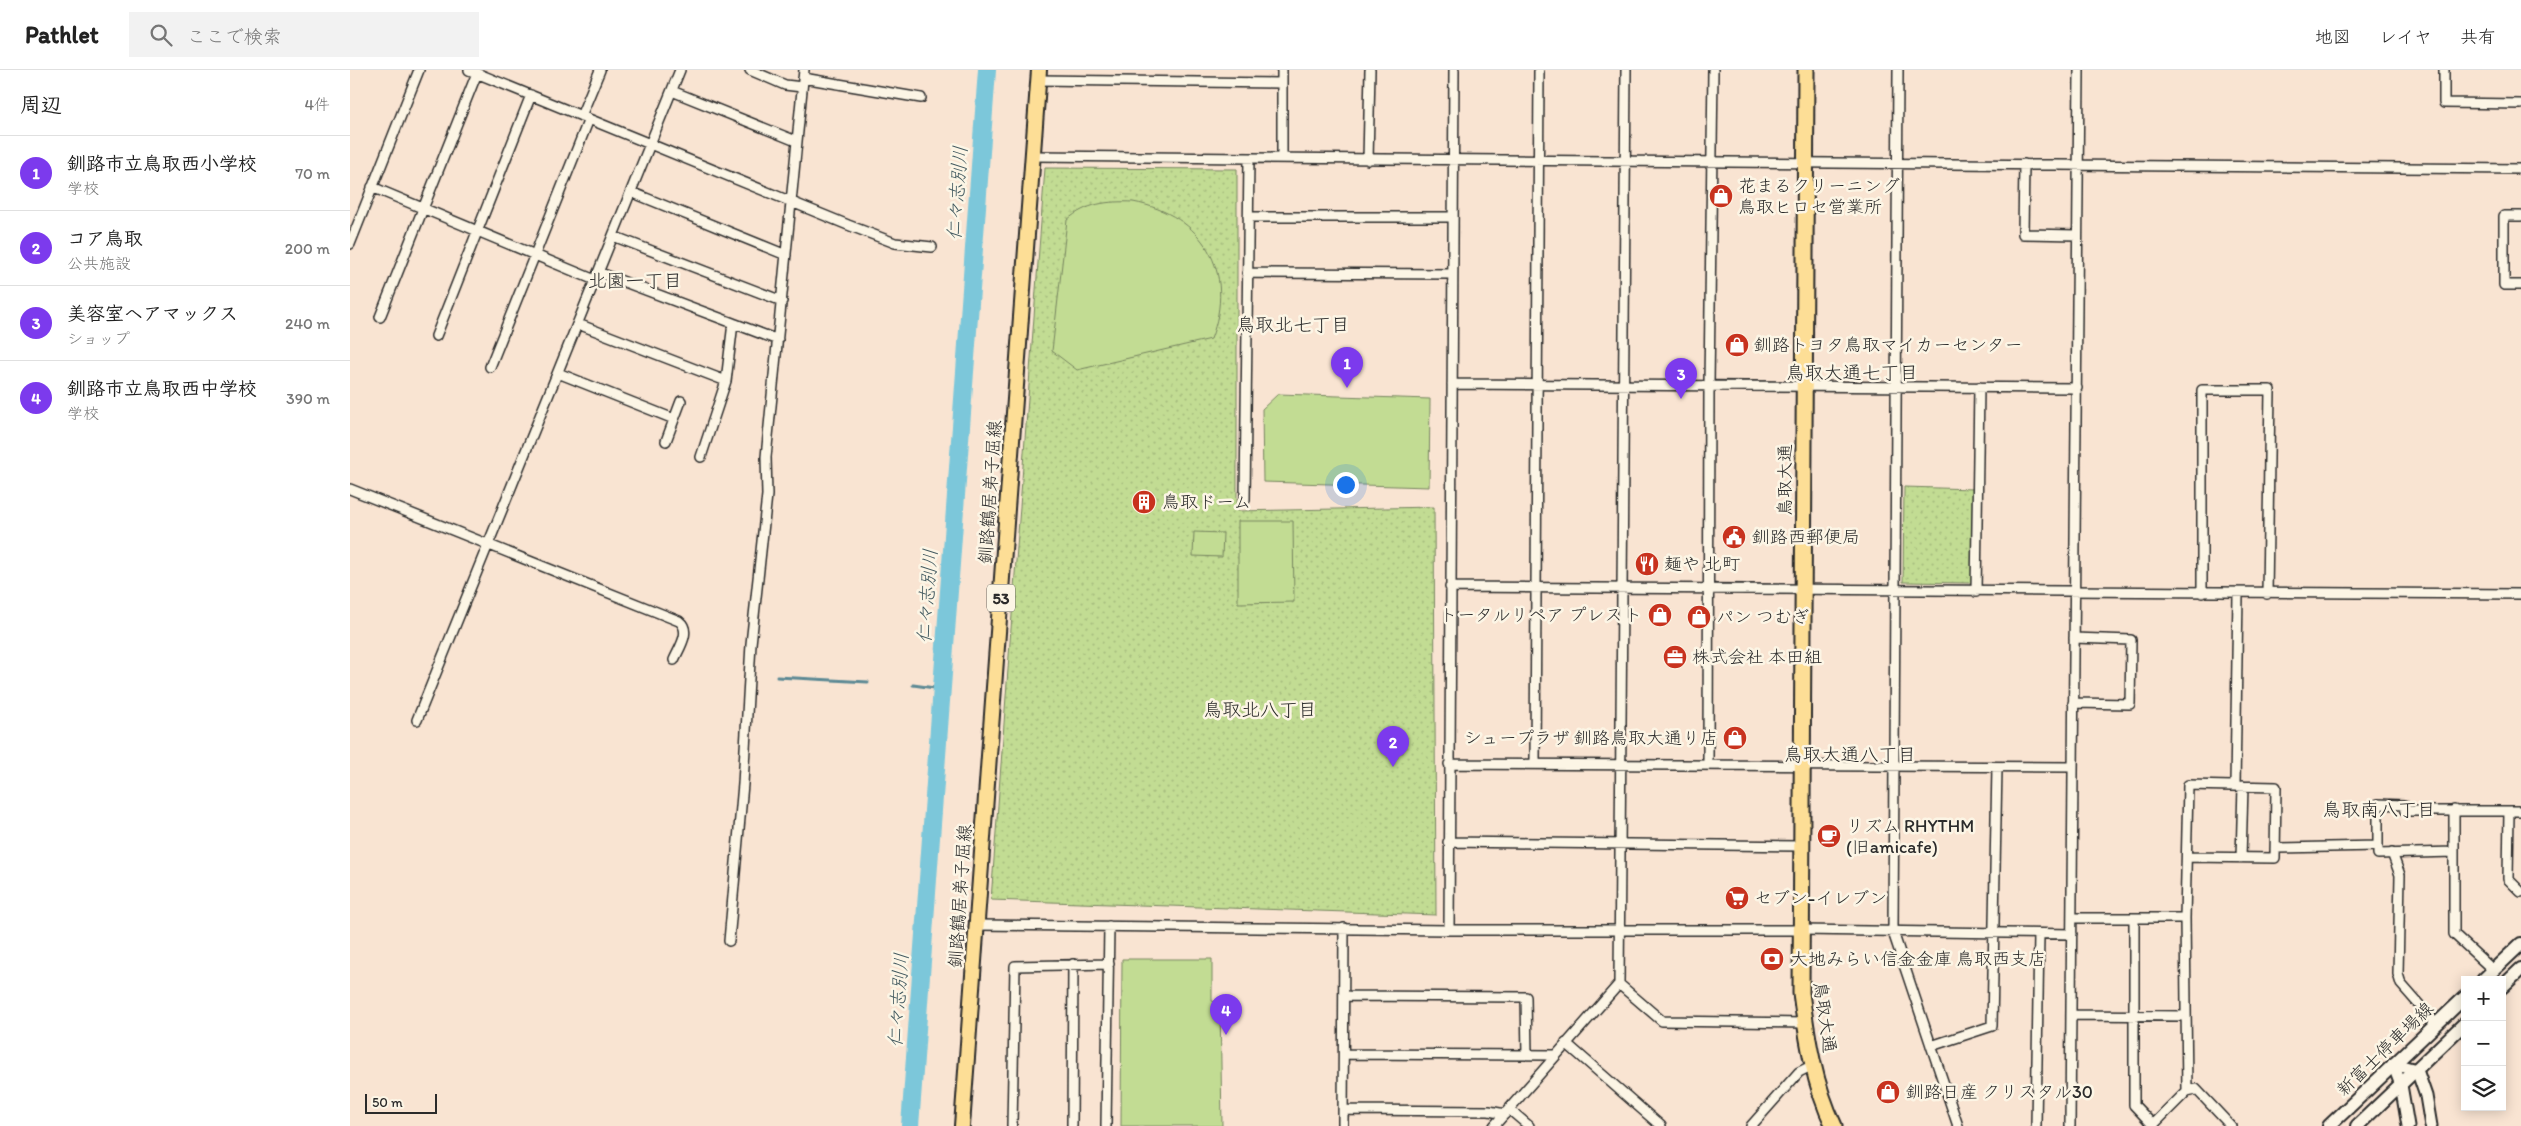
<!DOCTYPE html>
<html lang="ja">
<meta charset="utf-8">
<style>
:root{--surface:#fff;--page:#f2f2f2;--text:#222;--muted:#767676;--line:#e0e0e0;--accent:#7c3aed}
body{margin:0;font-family:Itim,"Klee One",sans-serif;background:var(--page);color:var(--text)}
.controls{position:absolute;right:15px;bottom:15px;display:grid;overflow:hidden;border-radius:0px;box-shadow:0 2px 12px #0003}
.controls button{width:45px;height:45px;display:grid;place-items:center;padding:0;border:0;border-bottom:1px solid var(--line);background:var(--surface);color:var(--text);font:25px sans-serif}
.scale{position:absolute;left:15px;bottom:12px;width:72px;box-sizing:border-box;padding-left:5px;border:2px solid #2b2b2b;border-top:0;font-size:14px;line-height:18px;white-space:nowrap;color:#2b2b2b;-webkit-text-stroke:4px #fcf5e5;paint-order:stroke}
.you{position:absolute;left:995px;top:414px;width:18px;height:18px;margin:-12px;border:4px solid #fff;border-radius:50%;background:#1a73e8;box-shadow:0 0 0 8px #1a73e833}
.badge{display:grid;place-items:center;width:32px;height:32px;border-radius:50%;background:var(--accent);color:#fff;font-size:16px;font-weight:700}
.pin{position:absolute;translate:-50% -41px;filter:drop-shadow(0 1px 2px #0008)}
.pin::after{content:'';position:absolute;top:26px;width:18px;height:15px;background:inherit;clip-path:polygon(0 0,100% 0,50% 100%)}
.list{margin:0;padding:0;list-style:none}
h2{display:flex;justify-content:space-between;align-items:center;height:65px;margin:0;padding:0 20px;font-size:21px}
h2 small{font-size:16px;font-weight:400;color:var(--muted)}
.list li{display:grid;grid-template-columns:32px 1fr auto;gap:15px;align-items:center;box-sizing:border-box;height:75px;padding:0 20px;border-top:1px solid var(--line)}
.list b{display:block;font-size:19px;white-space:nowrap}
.list p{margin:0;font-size:16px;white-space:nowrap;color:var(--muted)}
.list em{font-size:16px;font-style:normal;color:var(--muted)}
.icon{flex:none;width:28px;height:28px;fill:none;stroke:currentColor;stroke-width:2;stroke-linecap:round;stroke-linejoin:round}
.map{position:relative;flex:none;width:2171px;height:1056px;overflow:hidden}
header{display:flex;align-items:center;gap:30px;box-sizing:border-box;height:70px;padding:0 25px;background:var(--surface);border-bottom:1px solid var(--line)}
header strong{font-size:24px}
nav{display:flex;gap:28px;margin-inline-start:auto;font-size:18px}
.search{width:350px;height:45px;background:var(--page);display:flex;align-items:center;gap:12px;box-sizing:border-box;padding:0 18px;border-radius:0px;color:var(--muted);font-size:19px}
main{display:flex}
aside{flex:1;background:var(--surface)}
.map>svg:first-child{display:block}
.park{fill:url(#park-dots);stroke:#76845f}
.garden{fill:#c2dc93;stroke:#76845f}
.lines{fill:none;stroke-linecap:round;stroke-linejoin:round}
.stream{stroke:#5b8994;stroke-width:3}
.river{stroke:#7bc7da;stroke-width:18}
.minor-casing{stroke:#2b2b2b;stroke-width:12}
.tertiary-casing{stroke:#2b2b2b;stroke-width:15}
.secondary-casing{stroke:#2b2b2b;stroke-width:16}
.primary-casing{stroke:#2b2b2b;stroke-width:18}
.trunk-casing{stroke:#2b2b2b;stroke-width:19}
.minor{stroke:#fcf5e5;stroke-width:9}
.tertiary{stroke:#fcf5e5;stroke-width:11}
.secondary{stroke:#fcf5e5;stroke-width:12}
.primary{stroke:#fdde96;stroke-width:14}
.trunk{stroke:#fdde96;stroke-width:15}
.labels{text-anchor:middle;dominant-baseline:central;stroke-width:5;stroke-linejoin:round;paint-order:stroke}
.shield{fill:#fcf5e5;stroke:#6a6863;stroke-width:1}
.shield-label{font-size:16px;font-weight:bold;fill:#2b2b2b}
.poi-label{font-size:18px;fill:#2b2b2b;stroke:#fcf5e5;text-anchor:start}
.street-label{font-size:18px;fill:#2b2b2b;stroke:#fcf5e5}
.water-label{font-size:19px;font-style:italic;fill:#435a60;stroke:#fcf5e5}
.neighbourhood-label{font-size:19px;fill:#2b2b2b;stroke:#fcf5e5}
</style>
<header>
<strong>Pathlet</strong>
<div class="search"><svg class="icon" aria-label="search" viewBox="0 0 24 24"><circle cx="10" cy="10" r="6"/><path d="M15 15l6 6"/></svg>ここで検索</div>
<nav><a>地図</a><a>レイヤ</a><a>共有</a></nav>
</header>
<main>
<aside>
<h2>周辺<small>4件</small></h2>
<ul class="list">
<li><span class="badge">1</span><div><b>釧路市立鳥取西小学校</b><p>学校</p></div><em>70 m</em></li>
<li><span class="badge">2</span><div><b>コア鳥取</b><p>公共施設</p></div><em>200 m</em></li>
<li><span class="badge">3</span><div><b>美容室ヘアマックス</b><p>ショップ</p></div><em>240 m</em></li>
<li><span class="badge">4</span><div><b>釧路市立鳥取西中学校</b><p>学校</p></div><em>390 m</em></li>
</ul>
</aside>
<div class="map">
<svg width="2171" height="1056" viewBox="0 0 2171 1056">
<defs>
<pattern id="park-dots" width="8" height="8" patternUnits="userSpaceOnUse" patternTransform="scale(1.25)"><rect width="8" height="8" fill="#c2dc93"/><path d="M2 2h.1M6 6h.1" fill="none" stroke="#a7bd7f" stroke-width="1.8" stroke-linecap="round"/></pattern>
</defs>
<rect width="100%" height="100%" fill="#f9e4d2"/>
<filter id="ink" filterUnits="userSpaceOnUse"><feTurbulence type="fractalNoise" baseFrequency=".02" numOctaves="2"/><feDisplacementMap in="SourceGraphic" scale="10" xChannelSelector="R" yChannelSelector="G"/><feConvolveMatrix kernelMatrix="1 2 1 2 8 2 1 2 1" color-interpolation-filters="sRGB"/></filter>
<g filter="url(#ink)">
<path class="park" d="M695 98 887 99V441L1084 437 1086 845 641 830Z
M1554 417 1624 419 1622 513 1553 512Z"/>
<path class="garden" d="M783 132C853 145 887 201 861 269L727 300 702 281 717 150C737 133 757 131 783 132Z
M928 324 1080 329 1079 417 913 412 912 339Z
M888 451H943L944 532 888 533Z
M844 462 873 463 872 487 843 486Z
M772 889H862V931L870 933 872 1056H771Z"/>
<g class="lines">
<path class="stream" d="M427 607 518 612
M563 615 592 619"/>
<path class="river" d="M560 1056 637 0"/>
<g class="minor-casing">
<path id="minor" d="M119 0 498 155 545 173 582 177
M400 0 435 15 452 17
M1548 0 1543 862 1608 1056
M2094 0V33L2171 34
M453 8 571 28
M688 10 932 13
M322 21 446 71
M231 46 250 0
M683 86 2171 99
M932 88V0
M1018 90 1020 0
M1674 94 1673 164 1727 165
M22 117 245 210
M281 122 436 185
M2171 146H2154V215H2171
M898 147H1103
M263 166 432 231
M0 174 69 0
M248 202 428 270
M897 203 1102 204
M30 247 127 3
M228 254 376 311
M86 266 181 25
M140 297 239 49
M208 303 324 349
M1102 314 1727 318
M316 371 331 331
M351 387 376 311 383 253
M0 419 329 551C342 561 329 578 324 590
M895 430 899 88
M1100 517 2171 524
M1626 522 1629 317
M1852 523V320H1920L1917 524
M1723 633 1780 634 1781 570 1724 568
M67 650 330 0
M1099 694 1723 697
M1185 694 1189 0
M1358 694 1359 315 1363 0
M1885 716 1888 524
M2104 740V864L2143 900
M2159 741 2158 809 2171 822
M1098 772 1452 776
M2028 776V784L2104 782
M1925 778 2028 776V734L2054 735 2055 741H2171
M2042 783 2050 805 2048 904 2051 914 2086 954
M1837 787 1925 788 1926 717 1838 715 1835 848 1837 1021 1846 1019 1881 1056
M1891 788 1893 716
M1722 848H1835
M1784 848V1035L1804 1056
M627 855 1099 860H1451L1722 864
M1099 860 1104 0
M379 871 393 714 401 574 417 425 416 387 454 0
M1269 914 1312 951 1455 953
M994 926 1176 927 1177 985
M1722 945 1836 946
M1216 973 1311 1056
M1581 976 1642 956 1647 697
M994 984 1205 985
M1159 1039 1179 1056
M993 1040 1139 1041 1155 1044
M662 1056 665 896 759 894
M722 1056 723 894
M756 1056 759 856
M993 1056 994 858
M1144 1056 1269 914 1276 0
M1401 1056 1449 1002 1463 995
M1686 1056 1689 864
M1720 1056 1729 0
M1802 1056 1837 1021"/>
</g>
<g class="tertiary-casing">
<path id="tertiary" d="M2043 994 2067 1000 2076 1026 2081 1056
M2043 994 2051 1015 2058 1056"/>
</g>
<g class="secondary-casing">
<path id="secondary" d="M2133 910 2171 874
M2152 917 2171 899
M1979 1056 2115 927
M2007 1056 2115 953"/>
</g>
<g class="primary-casing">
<path id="primary" d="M612 1056 689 0"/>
</g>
<g class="trunk-casing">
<path id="trunk" d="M1456 0 1451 923C1457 968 1464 1015 1484 1056"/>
</g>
<use href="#minor" class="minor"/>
<use href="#tertiary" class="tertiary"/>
<use href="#secondary" class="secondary"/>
<use href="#primary" class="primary"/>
<use href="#trunk" class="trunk"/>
</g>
</g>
<defs>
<g id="shop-disc" transform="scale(1.25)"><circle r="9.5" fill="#c8321e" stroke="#fcf5e5"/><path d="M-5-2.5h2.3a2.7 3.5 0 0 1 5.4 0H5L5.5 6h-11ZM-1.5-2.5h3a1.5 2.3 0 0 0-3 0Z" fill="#fff"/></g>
<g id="building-disc" transform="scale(1.25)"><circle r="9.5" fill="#c8321e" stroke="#fcf5e5"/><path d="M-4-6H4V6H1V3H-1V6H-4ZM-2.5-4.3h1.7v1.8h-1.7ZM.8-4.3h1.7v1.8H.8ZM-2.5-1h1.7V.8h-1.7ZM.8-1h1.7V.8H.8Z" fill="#fff"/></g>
<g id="civic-disc" transform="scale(1.25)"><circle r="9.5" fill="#c8321e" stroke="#fcf5e5"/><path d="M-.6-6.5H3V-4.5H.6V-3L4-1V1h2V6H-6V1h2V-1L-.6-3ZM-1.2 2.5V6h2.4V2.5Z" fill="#fff"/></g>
<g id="restaurant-disc" transform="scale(1.25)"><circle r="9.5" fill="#c8321e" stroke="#fcf5e5"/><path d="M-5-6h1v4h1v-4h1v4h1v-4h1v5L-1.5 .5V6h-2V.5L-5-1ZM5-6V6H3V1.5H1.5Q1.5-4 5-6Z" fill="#fff"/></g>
<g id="office-disc" transform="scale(1.25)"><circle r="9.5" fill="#c8321e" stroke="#fcf5e5"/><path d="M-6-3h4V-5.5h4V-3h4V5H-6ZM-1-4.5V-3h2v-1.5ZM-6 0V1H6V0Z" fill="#fff"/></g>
<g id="cafe-disc" transform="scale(1.25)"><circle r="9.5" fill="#c8321e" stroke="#fcf5e5"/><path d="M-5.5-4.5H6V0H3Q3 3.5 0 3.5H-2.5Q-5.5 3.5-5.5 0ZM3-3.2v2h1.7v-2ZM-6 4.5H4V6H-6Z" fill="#fff"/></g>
<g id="supermarket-disc" transform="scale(1.25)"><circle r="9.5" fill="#c8321e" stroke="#fcf5e5"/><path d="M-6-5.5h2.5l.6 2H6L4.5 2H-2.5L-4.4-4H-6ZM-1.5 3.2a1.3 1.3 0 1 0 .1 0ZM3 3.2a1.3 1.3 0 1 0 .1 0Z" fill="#fff"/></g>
<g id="bank-disc" transform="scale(1.25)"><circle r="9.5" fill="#c8321e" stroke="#fcf5e5"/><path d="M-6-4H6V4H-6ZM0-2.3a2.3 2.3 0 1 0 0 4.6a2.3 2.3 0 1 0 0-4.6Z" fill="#fff"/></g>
</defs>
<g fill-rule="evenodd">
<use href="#shop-disc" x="1371" y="126"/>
<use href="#shop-disc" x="1387" y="275"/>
<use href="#building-disc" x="794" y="432"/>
<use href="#civic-disc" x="1384" y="467"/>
<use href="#restaurant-disc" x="1297" y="494"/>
<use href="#shop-disc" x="1310" y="545"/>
<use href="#shop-disc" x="1349" y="547"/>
<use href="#office-disc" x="1325" y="587"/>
<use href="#shop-disc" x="1385" y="668"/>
<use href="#cafe-disc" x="1479" y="766"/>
<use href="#supermarket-disc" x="1387" y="828"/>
<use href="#bank-disc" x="1422" y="889"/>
<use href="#shop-disc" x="1538" y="1022"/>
</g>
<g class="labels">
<rect class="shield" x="637" y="514.5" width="28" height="27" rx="4"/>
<g class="shield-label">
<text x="651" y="528">53</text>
</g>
<g class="poi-label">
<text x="1388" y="116">花まるクリーニング<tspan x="1388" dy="21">鳥取ヒロセ営業所</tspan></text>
<text x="1404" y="275">釧路トヨタ鳥取マイカーセンター</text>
<text x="812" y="432">鳥取ドーム</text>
<text x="1402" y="467">釧路西郵便局</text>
<text x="1314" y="494">麺や 北町</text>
<text x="1292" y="545" text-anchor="end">トータルリペア プレスト</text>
<text x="1366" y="547">パン つむぎ</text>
<text x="1342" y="587">株式会社 本田組</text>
<text x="1368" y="668" text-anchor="end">シュープラザ 釧路鳥取大通り店</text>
<text x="1496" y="756">リズム RHYTHM<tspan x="1496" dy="21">(旧amicafe)</tspan></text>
<text x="1404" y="828">セブン-イレブン</text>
<text x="1440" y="889">大地みらい信金金庫 鳥取西支店</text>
<text x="1556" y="1022">釧路日産 クリスタル30</text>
</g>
<g class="street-label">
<text transform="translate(1435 410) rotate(-90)">鳥取大通</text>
<text transform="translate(640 422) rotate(-86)">釧路鶴居弟子屈線</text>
<text transform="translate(610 826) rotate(-86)">釧路鶴居弟子屈線</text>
<text transform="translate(1475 947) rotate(82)">鳥取大通</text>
<text transform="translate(2035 979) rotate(-44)">新富士停車場線</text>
</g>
<g class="water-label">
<text transform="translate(607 123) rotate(-86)">仁々志別川</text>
<text transform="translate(577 526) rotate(-86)">仁々志別川</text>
<text transform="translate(548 930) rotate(-86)">仁々志別川</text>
</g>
<g class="neighbourhood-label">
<text x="285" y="210">北園一丁目</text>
<text x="943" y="254">鳥取北七丁目</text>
<text x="1502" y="302">鳥取大通七丁目</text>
<text x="910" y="639">鳥取北八丁目</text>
<text x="1500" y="684">鳥取大通八丁目</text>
<text x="2029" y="739">鳥取南八丁目</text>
</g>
</g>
</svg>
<div class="controls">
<button>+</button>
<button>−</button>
<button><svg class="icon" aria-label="layers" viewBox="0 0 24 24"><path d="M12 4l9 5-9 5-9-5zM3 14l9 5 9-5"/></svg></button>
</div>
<div class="scale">50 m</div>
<div class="you"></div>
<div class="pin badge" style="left:997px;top:318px">1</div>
<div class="pin badge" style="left:1043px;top:697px">2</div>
<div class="pin badge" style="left:1331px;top:329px">3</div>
<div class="pin badge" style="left:876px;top:965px">4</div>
</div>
</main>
